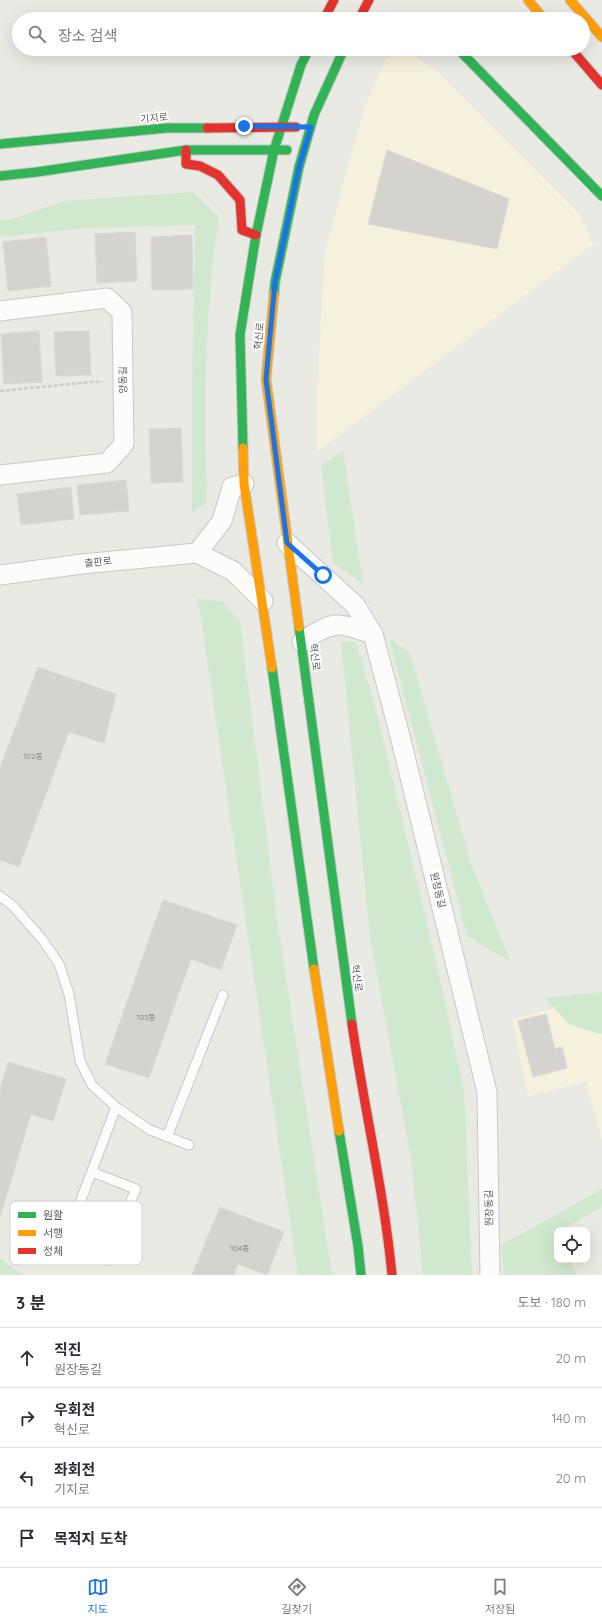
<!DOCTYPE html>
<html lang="ko">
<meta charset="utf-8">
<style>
:root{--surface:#fff;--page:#f7f7f7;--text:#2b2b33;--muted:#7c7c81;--line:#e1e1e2;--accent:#1a73e8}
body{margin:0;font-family:Quicksand,"Noto Sans KR",sans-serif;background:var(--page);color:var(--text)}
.controls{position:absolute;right:12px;bottom:12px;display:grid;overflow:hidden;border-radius:8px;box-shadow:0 4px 16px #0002}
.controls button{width:36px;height:36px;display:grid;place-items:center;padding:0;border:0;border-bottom:1px solid var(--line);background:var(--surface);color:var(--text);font:20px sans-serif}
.stop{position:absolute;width:12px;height:12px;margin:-9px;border:3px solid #1a73e8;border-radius:50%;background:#fff}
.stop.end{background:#1a73e8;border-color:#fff;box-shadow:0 1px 4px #0008}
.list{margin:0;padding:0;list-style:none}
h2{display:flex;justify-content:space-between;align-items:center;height:52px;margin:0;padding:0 16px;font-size:17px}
h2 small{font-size:13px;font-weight:400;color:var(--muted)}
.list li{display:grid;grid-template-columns:26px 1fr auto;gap:12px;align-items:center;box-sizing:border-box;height:60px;padding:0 16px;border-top:1px solid var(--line)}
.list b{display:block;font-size:15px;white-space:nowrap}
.list p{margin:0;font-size:13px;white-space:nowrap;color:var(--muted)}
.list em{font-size:13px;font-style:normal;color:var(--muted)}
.icon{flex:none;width:22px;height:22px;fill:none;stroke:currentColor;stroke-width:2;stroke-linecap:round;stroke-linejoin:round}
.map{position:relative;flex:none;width:602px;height:1275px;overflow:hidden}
.search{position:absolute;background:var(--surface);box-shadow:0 4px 16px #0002;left:12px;right:12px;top:12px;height:44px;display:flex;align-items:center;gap:10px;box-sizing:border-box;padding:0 14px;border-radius:22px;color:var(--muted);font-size:15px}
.sheet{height:292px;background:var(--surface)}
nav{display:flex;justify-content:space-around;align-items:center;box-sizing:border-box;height:56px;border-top:1px solid var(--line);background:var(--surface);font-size:11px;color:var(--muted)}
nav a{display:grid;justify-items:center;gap:2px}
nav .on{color:var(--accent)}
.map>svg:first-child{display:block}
.commercial{fill:#f6f1dc}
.green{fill:#d0e9ce}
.building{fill:#d4d3cf;stroke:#dad8d3}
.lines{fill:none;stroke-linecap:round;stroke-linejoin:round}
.lane-casing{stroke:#c7c8c6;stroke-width:11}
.street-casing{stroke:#c7c8c6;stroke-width:21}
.fast-casing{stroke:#c5c6c5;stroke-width:11}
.slow-casing{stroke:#c5c6c5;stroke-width:11}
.jam-casing{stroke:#c5c6c5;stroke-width:11}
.path{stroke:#c6cdca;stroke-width:2.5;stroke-dasharray:4 2;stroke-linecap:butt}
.lane{stroke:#fcfcfb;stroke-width:9}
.street{stroke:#fcfcfb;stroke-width:19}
.fast{stroke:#30b455;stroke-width:9}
.slow{stroke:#ff9f0a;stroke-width:9}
.jam{stroke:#e5322d;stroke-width:9}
.route{stroke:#1a73e8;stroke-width:5}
.labels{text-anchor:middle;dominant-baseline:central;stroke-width:3.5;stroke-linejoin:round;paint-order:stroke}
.number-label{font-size:8px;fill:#787b7e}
.street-label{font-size:10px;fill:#595d63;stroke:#fff}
.key{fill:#fff;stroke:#cdced0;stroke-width:1}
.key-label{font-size:11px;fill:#595d63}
</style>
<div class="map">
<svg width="602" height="1275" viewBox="0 0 602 1275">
<rect width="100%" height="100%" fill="#eaeae4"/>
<path class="commercial" d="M407 51 438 72 579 214 594 244 317 452V389L325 251 364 108 386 58Z
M554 1008 569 1024 599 1034 602 1033V1141L586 1082 528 1096 512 1019Z"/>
<path class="green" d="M194 192 219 217C204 311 205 408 207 503L192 513V383L195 225 86 228 0 237V220L13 219 63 201Z
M343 451 363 584 333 563 321 465Z
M198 599 222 601 240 622 277 920 332 1275H298Z
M389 638 410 653 472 867 511 962 467 936Z
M341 641 356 642 376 710 436 961 464 1090 472 1275H423L411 1158 370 938Z
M602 992V1033L599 1034 569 1024 545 998Z
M602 1189V1207L561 1230H557V1260H570L577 1275H504L501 1245Z
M0 1258 23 1275H0Z"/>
<path class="building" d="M387 150 509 199 497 249 368 224Z
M135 232 137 281 97 283 95 234Z
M192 235 193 289 152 290 151 237Z
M46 237 51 286 8 291 3 242Z
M39 331 42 382 4 384 1 334Z
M89 331 91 375 56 376 54 332Z
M181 428 183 482 151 483 149 429Z
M126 480 129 511 80 515 77 485Z
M71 487 74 519 21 525 17 494Z
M38 667 116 694 104 743 69 732 19 867 0 860V768Z
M163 900 237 925 221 970 191 959 149 1078 105 1064Z
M546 1014 555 1049 562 1047 567 1068 533 1077 518 1021Z
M8 1062 66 1079 53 1121 31 1114 0 1217V1089Z
M220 1207 284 1232 267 1275 238 1264 234 1275H192Z"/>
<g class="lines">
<g class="lane-casing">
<path id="lane" d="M0 896 13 906 42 939 59 964 69 994 80 1061 92 1085 116 1107 150 1130 189 1145
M167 1137 223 995
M92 1172 136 1189 105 1260 63 1248 116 1107"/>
</g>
<g class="street-casing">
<path id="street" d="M0 311 107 298 122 312 124 444 107 463 0 475
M287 543 355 605 373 634 400 736 487 1092 490 1275
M197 553 222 521 232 487 244 484
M0 575 82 564 197 553 233 571 263 601
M302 642C312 635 323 627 336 625 347 624 362 631 373 634"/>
</g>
<g class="fast-casing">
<path id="fast" d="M458 49 602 196
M0 144 167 128H207
M0 176 37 172 186 150H287
M274 294 275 282 299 167 314 115 344 49
M243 448 240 335 256 235 274 150 301 65 309 49
M299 627 352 1024
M272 668 314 969
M339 1131 358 1246 361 1275"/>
</g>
<g class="slow-casing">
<path id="slow" d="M528 0 544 19
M570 0 602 37
M274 294 266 379 299 627
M243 448 244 484 272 668
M314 969 339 1131"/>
</g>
<g class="jam-casing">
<path id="jam" d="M324 19 334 0
M359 19 369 0
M571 49 602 85
M207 128 296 127
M186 150V164L200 166 218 175 240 200 242 230 256 235
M352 1024C364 1108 384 1191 392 1275"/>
</g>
<path class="path" d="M0 391 90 382H103"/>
<use href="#lane" class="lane"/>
<use href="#street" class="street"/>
<use href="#fast" class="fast"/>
<use href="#slow" class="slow"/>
<use href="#jam" class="jam"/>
</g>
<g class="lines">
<path class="route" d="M244 126 311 127 299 167 275 282 266 379 287 543 323 575"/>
</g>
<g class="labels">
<g class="number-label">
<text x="33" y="756">102동</text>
<text x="146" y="1017">103동</text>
<text x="240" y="1248">104동</text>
</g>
<g class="street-label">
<text transform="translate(154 118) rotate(-5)">기지로</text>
<text transform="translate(259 336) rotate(-85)">혁신로</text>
<text transform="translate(123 380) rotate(-91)">양동길</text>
<text transform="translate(98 562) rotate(-6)">출판로</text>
<text transform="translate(315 657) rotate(83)">혁신로</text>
<text transform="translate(438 890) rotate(76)">원장동길</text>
<text transform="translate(357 978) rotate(82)">혁신로</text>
<text transform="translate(489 1208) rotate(-91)">원장동길</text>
</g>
</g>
<rect x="10" y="1201" width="132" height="64" rx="6" class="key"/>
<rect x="18" y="1212" width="18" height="6" fill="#30b455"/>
<rect x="18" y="1230" width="18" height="6" fill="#ff9f0a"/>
<rect x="18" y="1248" width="18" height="6" fill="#e5322d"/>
<g class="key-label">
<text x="43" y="1219">원활</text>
<text x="43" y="1237">서행</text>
<text x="43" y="1255">정체</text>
</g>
</svg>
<div class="controls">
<button><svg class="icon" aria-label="locate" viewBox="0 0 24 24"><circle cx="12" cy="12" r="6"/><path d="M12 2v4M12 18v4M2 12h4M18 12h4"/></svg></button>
</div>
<div class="stop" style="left:323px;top:575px"></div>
<div class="stop end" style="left:244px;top:126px"></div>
<div class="search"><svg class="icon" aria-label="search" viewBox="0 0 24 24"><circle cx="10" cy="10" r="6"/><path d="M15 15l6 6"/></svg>장소 검색</div>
</div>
<section class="sheet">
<h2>3 분<small>도보 · 180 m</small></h2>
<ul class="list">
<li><svg class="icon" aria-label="ahead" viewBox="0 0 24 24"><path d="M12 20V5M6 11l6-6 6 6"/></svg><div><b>직진</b><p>원장동길</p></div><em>20 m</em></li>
<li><svg class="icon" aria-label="right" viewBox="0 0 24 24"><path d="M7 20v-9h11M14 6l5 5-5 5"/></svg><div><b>우회전</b><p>혁신로</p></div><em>140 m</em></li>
<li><svg class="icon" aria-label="left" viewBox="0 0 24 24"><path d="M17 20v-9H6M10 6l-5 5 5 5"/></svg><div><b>좌회전</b><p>기지로</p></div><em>20 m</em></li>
<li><svg class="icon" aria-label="arrive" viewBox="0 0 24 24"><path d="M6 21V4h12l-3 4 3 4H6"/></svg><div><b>목적지 도착</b></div></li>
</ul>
</section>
<nav>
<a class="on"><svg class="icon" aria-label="map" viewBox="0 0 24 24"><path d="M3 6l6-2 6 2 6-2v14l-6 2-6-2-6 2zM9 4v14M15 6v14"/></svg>지도</a>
<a><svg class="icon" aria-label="directions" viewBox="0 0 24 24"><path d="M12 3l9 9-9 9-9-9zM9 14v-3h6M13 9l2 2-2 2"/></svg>길찾기</a>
<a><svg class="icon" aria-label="saved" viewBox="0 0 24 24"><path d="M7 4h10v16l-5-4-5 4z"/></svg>저장됨</a>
</nav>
